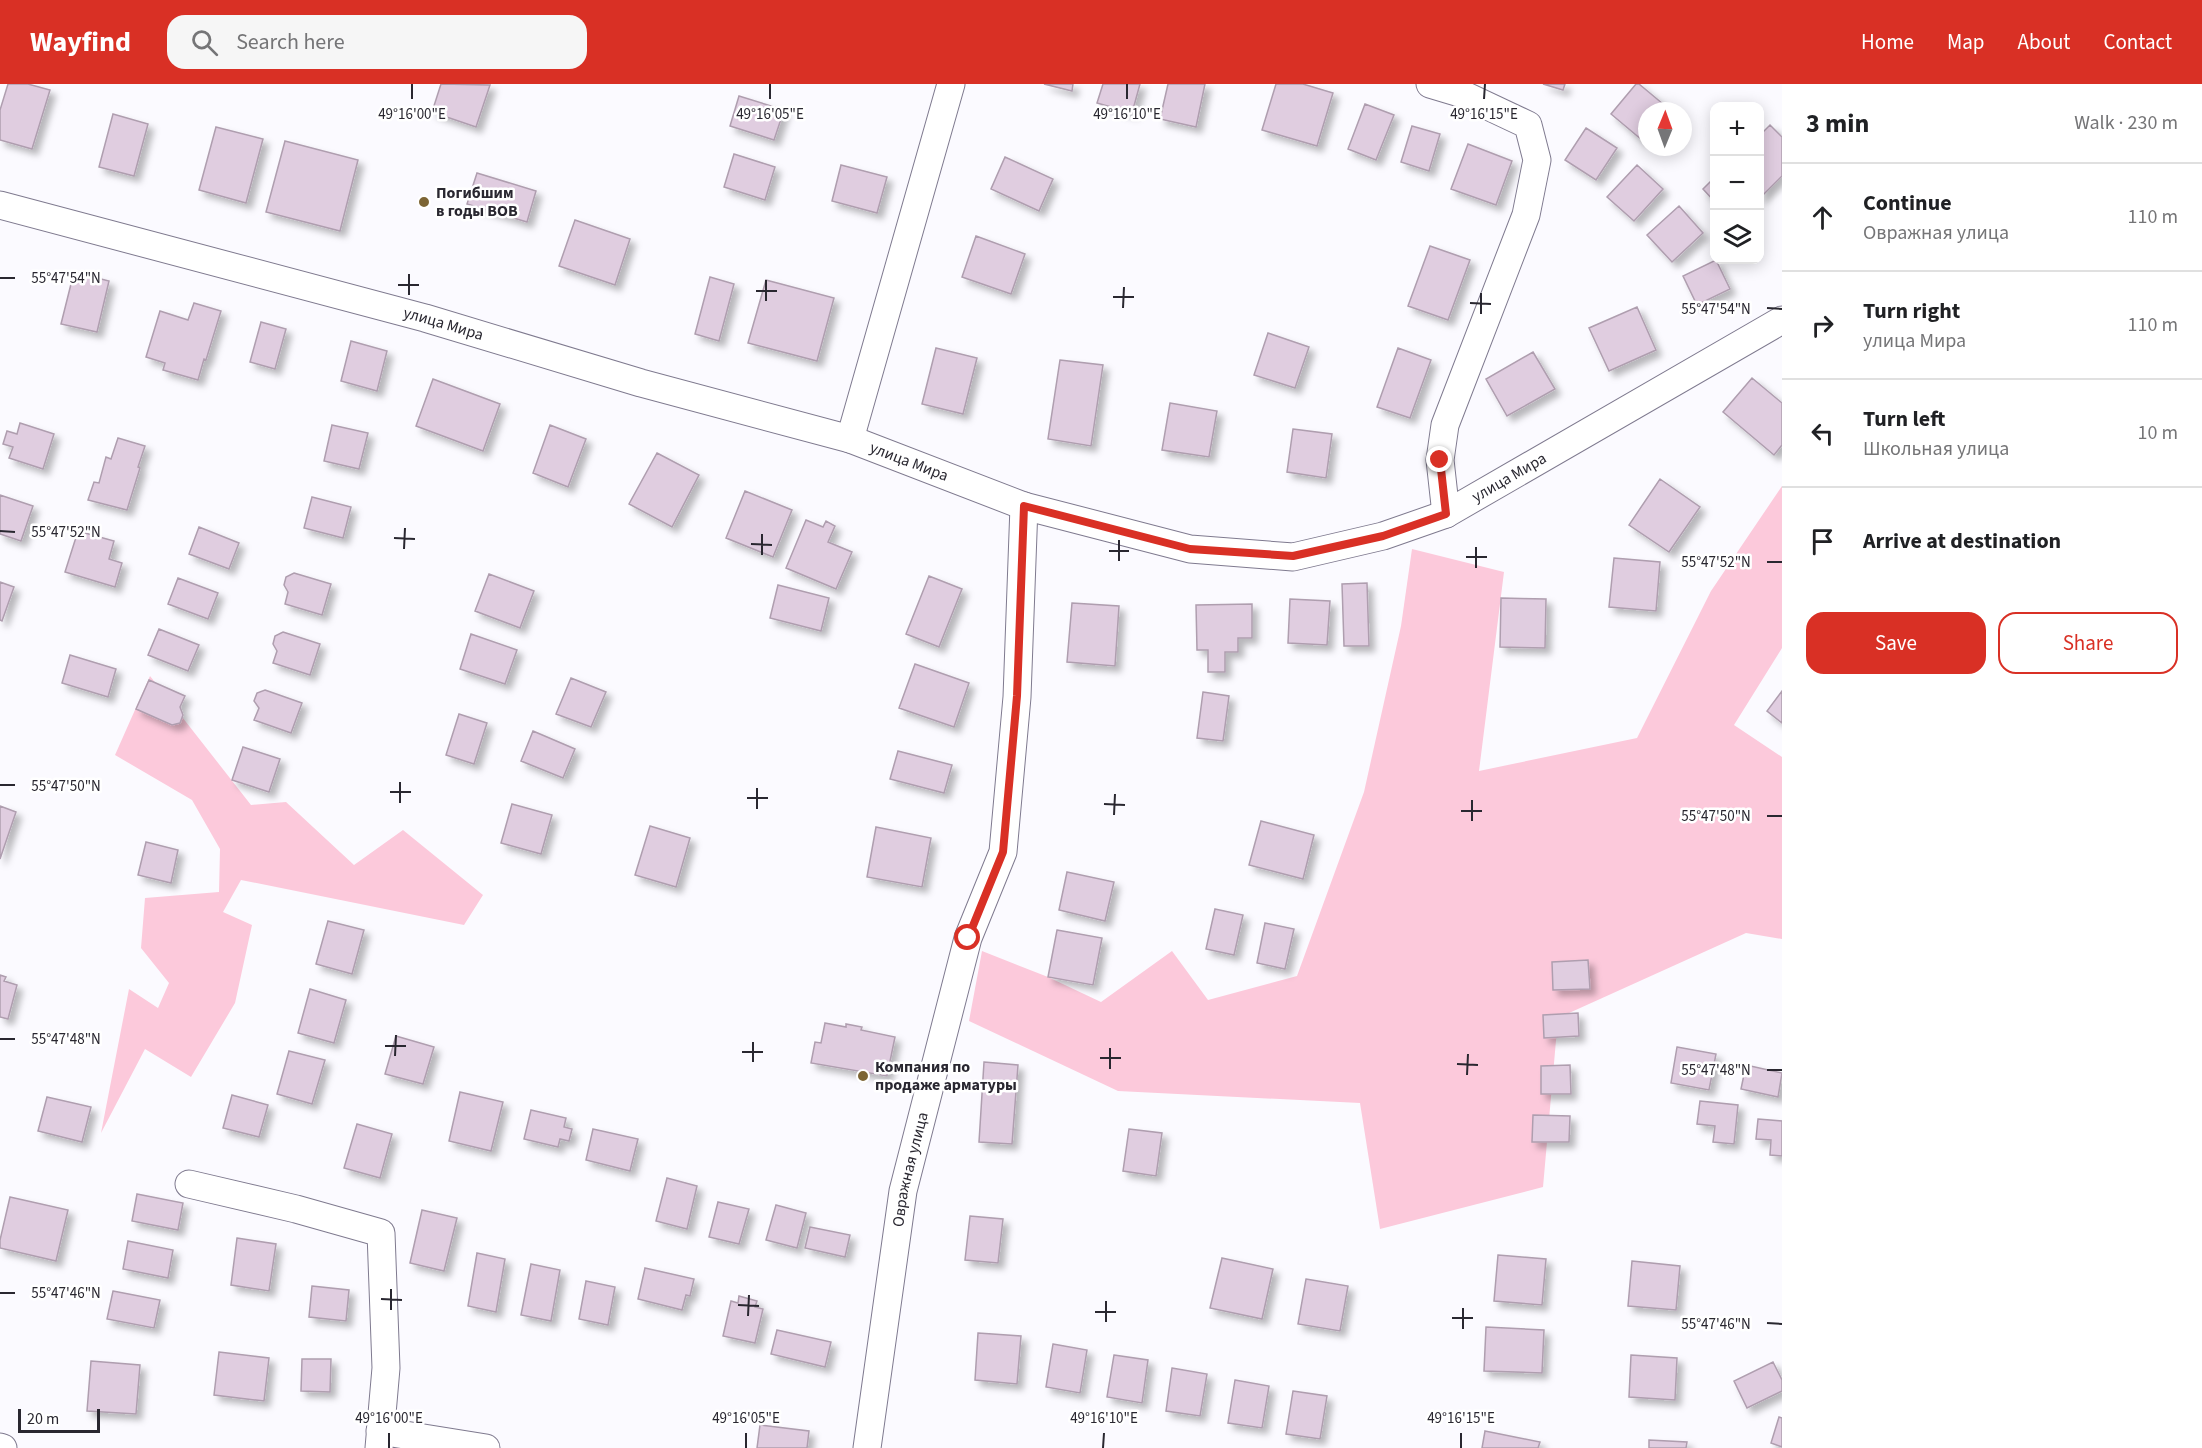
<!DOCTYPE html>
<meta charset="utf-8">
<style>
:root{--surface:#fff;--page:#f6f6f6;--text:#202124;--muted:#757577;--line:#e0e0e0;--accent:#d93025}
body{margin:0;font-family:"Source Sans 3",sans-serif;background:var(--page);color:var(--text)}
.controls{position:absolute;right:18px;top:18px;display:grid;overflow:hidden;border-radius:12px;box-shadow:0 3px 15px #0003}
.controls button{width:54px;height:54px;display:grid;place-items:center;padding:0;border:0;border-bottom:2px solid var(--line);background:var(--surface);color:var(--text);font:30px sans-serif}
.compass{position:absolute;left:1638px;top:18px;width:54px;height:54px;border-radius:50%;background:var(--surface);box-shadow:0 3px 15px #0003;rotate:1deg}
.scale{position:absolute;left:18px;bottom:15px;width:82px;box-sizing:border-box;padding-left:6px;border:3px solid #292730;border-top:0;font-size:16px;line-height:21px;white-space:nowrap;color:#292730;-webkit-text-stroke:4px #fff;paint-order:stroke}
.stop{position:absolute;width:18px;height:18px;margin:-14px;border:4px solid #d93025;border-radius:50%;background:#fff}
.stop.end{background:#d93025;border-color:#fff;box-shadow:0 2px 6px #0008}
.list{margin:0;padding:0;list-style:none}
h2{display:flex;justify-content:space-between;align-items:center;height:78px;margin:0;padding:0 24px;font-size:26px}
h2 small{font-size:20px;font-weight:400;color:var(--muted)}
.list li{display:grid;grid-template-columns:39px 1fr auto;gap:18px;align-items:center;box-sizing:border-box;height:108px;padding:0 24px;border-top:2px solid var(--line)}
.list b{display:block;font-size:22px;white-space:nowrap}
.list p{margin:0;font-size:20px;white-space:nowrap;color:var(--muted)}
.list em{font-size:20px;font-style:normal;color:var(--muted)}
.actions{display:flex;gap:12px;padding:18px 24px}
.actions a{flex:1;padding:14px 0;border:2px solid var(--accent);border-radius:18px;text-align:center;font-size:21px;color:var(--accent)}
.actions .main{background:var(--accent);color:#fff}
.icon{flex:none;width:33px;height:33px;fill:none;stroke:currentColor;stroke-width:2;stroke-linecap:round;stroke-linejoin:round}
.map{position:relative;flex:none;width:1782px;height:1364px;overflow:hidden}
header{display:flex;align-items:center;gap:36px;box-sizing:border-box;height:84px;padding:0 30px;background:var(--accent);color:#fff}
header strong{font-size:28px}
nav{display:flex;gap:33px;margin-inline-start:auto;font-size:21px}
.search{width:420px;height:54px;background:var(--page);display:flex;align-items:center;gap:15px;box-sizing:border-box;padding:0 21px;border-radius:18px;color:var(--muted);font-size:22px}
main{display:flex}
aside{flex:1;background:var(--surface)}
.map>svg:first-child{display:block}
.green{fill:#fcc9db}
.building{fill:#e0cde0;stroke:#af9eaf;stroke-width:1.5;filter:url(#shadow)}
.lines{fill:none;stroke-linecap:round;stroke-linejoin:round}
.minor-casing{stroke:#7f7a8f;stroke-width:29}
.minor{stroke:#fff;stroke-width:27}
.route{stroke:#d93025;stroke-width:8}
.ticks{fill:none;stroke:#292730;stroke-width:2}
.poi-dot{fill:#7c6434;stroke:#fff;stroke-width:2}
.labels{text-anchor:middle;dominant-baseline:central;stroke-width:5;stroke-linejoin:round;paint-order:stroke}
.poi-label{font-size:16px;font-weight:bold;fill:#292730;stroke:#fff;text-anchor:start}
.street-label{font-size:16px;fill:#292730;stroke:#fff}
.ticks-label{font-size:15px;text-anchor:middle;fill:#292730;stroke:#fff;stroke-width:5;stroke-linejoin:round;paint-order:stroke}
</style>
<header>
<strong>Wayfind</strong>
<div class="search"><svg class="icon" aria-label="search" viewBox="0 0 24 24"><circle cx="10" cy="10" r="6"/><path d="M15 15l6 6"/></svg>Search here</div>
<nav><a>Home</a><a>Map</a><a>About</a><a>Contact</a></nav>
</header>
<main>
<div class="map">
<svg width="1782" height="1364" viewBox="0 0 1782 1364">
<defs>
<filter id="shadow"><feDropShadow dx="5.5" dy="5.5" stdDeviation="3" flood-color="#0004"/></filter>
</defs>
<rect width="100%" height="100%" fill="#fbfaff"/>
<path class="green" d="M1782 402V564L1734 641 1782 673V855L1746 849 1558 934 1543 1103 1380 1145 1360 1019 1118 1007 969 937 982 867 1048 893 1101 918 1172 867 1208 916 1297 892 1364 708 1401 542 1412 465 1504 488 1479 687 1637 654 1711 507Z
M150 592 251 721 286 718 354 781 403 746 483 811 464 841 241 796 223 828 252 841 235 919 191 993 145 965 101 1049 129 905 158 924 169 899 141 864 145 814 219 808 220 765 192 716 115 671Z"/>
<path class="building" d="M8 0H28L50 6 32 65 0 56V26Z
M441 0 490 1 476 43 432 28Z
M1044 0H1073L1072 7Z
M1103 0H1140L1132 29 1097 19Z
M1168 0H1205L1196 43 1160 35Z
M1276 0H1303L1333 9 1317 62 1262 46Z
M1543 0H1565L1563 6Z
M1636 0H1639L1669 25 1667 27H1647V51L1642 56 1611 30Z
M739 12 784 26 774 56 730 42Z
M1365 20 1394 31 1376 76 1348 65Z
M113 30 148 40 134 92 99 83Z
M1770 41 1782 53V92L1760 114V51Z
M1412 42 1440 50 1429 87 1401 78Z
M216 43 263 55 246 119 199 106Z
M1586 44 1617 64 1596 96 1565 76Z
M285 57 358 76 340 147 266 128Z
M1468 60 1512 77 1496 121 1451 105Z
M734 70 775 83 765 116 724 103Z
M1005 73 1053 95 1039 127 991 105Z
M841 81 887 93 877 129 832 117Z
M1637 81 1663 105 1634 137 1607 113Z
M477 89 536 107 527 138 467 120Z
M1714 94V117L1703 105Z
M1679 122 1703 149 1672 178 1647 151Z
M575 136 630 155 615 201 559 182Z
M976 152 1025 170 1011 210 962 193Z
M1430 162 1470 176 1448 236 1408 222Z
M1716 176 1730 205 1697 221 1683 192Z
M74 188 109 197 97 248 61 240Z
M710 193 734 200 719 257 695 250Z
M766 196 834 214 817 277 748 259Z
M194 219 221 227 206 276 204 275 198 296 163 286 165 279 146 273 160 227 188 236Z
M1637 223 1656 266 1609 287 1589 244Z
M261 238 286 245 275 285 250 278Z
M1268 249 1309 263 1295 304 1254 291Z
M351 257 387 267 377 307 341 297Z
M936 264 977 274 963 330 922 320Z
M1398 264 1431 276 1410 334 1377 323Z
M1533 268 1555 305 1507 332 1486 295Z
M1060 276 1103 281 1091 362 1048 355Z
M1752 294 1782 319V361L1774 371 1723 328Z
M433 295 500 320 483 367 416 342Z
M1170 319 1217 327 1209 373 1162 366Z
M20 339 54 350 43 385 9 374 13 363 3 360 7 347 17 350Z
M332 341 368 349 359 385 324 377Z
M550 341 586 355 568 403 533 389Z
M1293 345 1332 350 1326 394 1287 388Z
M118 354 145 362 138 383 140 384 127 426 88 416 94 398 99 399 106 373 111 375Z
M657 369 699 391 672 443 629 420Z
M1660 395 1700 423 1669 468 1629 441Z
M745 407 792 426 773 473 726 454Z
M0 411 33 422 21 457 0 450Z
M312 413 351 423 343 454 304 444Z
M806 436 823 443 826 437 835 442 828 458 852 468 836 505 786 484Z
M199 443 239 459 229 485 189 470Z
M78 447 114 457 109 475 122 479 115 503 65 488Z
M1614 474 1660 478 1656 527 1609 523Z
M294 489 331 500 322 531 285 520 288 508 284 501 286 493Z
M489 490 534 507 520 544 475 527Z
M929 492 962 505 939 563 906 550Z
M178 494 218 509 208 535 168 520Z
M0 498 14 503 2 537 0 536Z
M1367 499 1369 562H1344L1342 500Z
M778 501 829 514 821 547 770 534Z
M1501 514 1546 515 1545 564 1500 563Z
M1290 515 1330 517 1327 561 1288 559Z
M1072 519 1119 522 1115 582 1067 578Z
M1252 520V554H1238V568H1225V588H1208V566H1197L1196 521Z
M159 545 199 561 188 587 148 571Z
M283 548 320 560 310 591 273 579 277 567 273 560 275 552Z
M471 550 517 566 505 600 460 585Z
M70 571 116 585 108 613 62 599Z
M915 580 969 599 954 643 899 624Z
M571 594 606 608 591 643 556 630Z
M149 596 185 612 180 623 183 631 180 639 172 641 136 625Z
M265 606 302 619 291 649 254 636 259 624 254 617 257 609Z
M1782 607V639L1767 627Z
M1203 608 1229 612 1223 657 1197 654Z
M459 630 487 639 474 680 446 671Z
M533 647 575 665 563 694 521 677Z
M243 663 280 675 269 708 232 696Z
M898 667 952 681 944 709 890 695Z
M512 720 552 731 541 770 501 759Z
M0 722 16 728 0 775Z
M1261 737 1314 751 1303 795 1249 781Z
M650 742 690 754 676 803 635 791Z
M876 743 931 754 922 803 867 793Z
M146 758 178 766 171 799 138 791Z
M1067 788 1114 798 1105 837 1059 826Z
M1215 825 1243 831 1234 871 1206 865Z
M328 837 364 846 352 890 316 880Z
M1265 839 1294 845 1285 885 1257 879Z
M1057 846 1102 854 1093 901 1048 893Z
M1588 876 1590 905 1553 906 1552 878Z
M0 891 6 893 4 897 17 901 8 935 0 933Z
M310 905 346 916 334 959 298 949Z
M1578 929 1579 952 1544 954 1543 931Z
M825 939 846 943V940L862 943 861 946 895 953 887 992 811 979 815 958 821 959Z
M396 952 434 963 423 1000 385 990Z
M1677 963 1716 970 1709 1006 1671 999Z
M289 967 325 976 312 1020 277 1010Z
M984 978 1018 981 1012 1060 979 1058Z
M1570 981 1571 1010H1541V982Z
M1746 981 1782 989 1778 1013 1741 1005Z
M460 1008 503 1018 491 1067 449 1057Z
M232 1011 268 1021 259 1053 223 1044Z
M47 1013 91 1023 82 1058 38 1047Z
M1700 1017 1738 1021 1734 1060 1713 1058 1715 1042 1697 1040Z
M531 1026 566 1034 564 1043 572 1045 569 1057 560 1055 558 1063 524 1055Z
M1533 1031 1570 1032 1569 1058H1532Z
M1758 1035 1782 1037V1072L1770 1071 1771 1056 1756 1055Z
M357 1040 392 1050 380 1094 344 1084Z
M593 1045 638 1055 630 1087 586 1076Z
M1129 1045 1162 1049 1156 1092 1123 1087Z
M667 1094 697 1102 687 1145 656 1137Z
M137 1110 183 1119 178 1146 132 1137Z
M10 1113 68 1126 56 1177 0 1164V1156Z
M718 1118 749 1125 739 1160 709 1153Z
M776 1121 806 1129 797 1164 766 1156Z
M422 1126 457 1134 444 1187 410 1179Z
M970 1132 1003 1135 998 1179 965 1176Z
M810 1143 850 1151 845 1173 805 1164Z
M237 1154 276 1160 269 1207 231 1201Z
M128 1157 173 1166 168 1194 123 1185Z
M477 1169 505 1175 496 1228 468 1222Z
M1498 1171 1546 1175 1542 1221 1494 1217Z
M1222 1174 1273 1185 1262 1235 1210 1224Z
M1632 1177 1680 1182 1676 1226 1628 1222Z
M531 1180 560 1186 551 1237 521 1231Z
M645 1184 694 1195 690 1212 686 1211 682 1226 638 1215Z
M1306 1195 1348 1202 1340 1247 1298 1240Z
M586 1197 615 1203 608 1241 579 1235Z
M312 1202 349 1206 346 1237 309 1233Z
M113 1207 160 1216 154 1244 107 1235Z
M739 1212 757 1217 755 1223 763 1225 755 1259 723 1252 731 1217 738 1219Z
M1486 1243 1544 1246 1542 1289 1484 1287Z
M777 1246 831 1258 825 1283 771 1270Z
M978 1249 1021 1252 1017 1300 975 1296Z
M1053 1260 1087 1266 1080 1309 1046 1303Z
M219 1268 269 1274 264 1317 214 1311Z
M1114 1271 1148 1276 1142 1319 1107 1313Z
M1631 1271 1677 1274 1675 1316 1629 1313Z
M302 1275H331L330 1308 301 1307Z
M91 1277 140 1281 136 1330 87 1327Z
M1773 1278 1782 1296V1307L1747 1324 1734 1297Z
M1172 1284 1207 1290 1200 1332 1166 1327Z
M1235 1296 1269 1302 1262 1344 1228 1339Z
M1293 1307 1327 1312 1320 1355 1286 1350Z
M1779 1333 1782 1334V1363L1771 1359Z
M760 1341 809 1347 807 1364H757Z
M1485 1347 1540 1358 1538 1364H1482Z
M1649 1356 1687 1358 1686 1364H1649Z"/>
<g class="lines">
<g class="minor-casing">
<g id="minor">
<path d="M1430 0 1460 9 1528 41 1537 76 1526 131 1445 341 1440 376 1446 430"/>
<path id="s1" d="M0 121 425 234 641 299 850 355 1024 422 1190 465 1293 473 1383 452 1446 430 1782 236"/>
<path d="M850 355 951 0"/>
<path d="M189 1100 296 1125 381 1149 386 1284 379 1364"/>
<path d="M380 1347 486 1364"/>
<path d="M0 1363 3 1364"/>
<path id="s2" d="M867 1364 903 1107 968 854 1003 768 1017 613 1024 422"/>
</g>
</g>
<use href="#minor" class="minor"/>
</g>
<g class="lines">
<path class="route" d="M968 854 1003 768 1017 612 1024 422 1190 465 1293 472 1383 452 1446 430 1440 376"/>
</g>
<path class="ticks" d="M412 15V0M770 15V0M1127 15V0M1484 15 1485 0M0 194H15M398 201H419M756 207H777M409 211V190M1113 213H1134M766 217V196M1470 219 1491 220M1123 224 1124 203M1767 224 1782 225M1481 230V209M0 447 15 448M394 454 415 455M751 460 772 461M404 465 405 444M1109 467H1129M762 471V450M1466 473H1487M1119 477V456M1767 478H1782M1476 484V463M0 701H15M390 708H411M747 714H768M400 719V698M1104 720 1125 721M757 725V704M1461 727H1482M1114 731 1115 710M1767 732H1782M1472 737V716M0 955H15M385 962H406M742 968H763M395 972 396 951M1100 974H1121M753 978V958M1457 980 1478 981M1110 985V964M1767 986H1782M1467 991 1468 970M0 1209H15M381 1215 402 1216M738 1221 759 1222M391 1226V1205M1095 1228H1116M748 1232 749 1211M1452 1234H1473M1106 1238V1217M1767 1239 1782 1240M1463 1245V1224M389 1364V1349M746 1364V1349M1103 1364 1104 1349M1461 1364V1349"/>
<g class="poi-dot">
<circle cx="424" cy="118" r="6"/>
<circle cx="863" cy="992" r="6"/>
</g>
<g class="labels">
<g class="poi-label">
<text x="436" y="109">Погибшим<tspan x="436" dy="18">в годы ВОВ</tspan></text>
<text x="875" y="983">Компания по<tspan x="875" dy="18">продаже арматуры</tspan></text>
</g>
<g class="street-label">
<text stroke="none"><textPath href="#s1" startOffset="459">улица Мира</textPath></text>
<text stroke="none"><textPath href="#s1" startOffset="945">улица Мира</textPath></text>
<text stroke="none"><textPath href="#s1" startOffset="1575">улица Мира</textPath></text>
<text stroke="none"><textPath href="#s2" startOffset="282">Овражная улица</textPath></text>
</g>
</g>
<g class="ticks-label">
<text x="412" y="35">49°16'00"E</text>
<text x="770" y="35">49°16'05"E</text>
<text x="1127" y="35">49°16'10"E</text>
<text x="1484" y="35">49°16'15"E</text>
<text x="66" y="199">55°47'54"N</text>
<text x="1716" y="230">55°47'54"N</text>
<text x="66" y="453">55°47'52"N</text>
<text x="1716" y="483">55°47'52"N</text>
<text x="66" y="707">55°47'50"N</text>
<text x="1716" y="737">55°47'50"N</text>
<text x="66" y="960">55°47'48"N</text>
<text x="1716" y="991">55°47'48"N</text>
<text x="66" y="1214">55°47'46"N</text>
<text x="1716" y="1245">55°47'46"N</text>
<text x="389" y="1339">49°16'00"E</text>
<text x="746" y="1339">49°16'05"E</text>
<text x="1104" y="1339">49°16'10"E</text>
<text x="1461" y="1339">49°16'15"E</text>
</g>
</svg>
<div class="controls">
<button>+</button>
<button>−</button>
<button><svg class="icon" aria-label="layers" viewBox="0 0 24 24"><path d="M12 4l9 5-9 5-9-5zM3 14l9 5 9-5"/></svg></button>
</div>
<svg class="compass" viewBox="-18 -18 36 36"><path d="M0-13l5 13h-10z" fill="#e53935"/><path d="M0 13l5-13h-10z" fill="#757577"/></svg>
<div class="scale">20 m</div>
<div class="stop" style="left:968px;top:854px"></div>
<div class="stop end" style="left:1440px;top:376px"></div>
</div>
<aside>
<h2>3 min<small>Walk · 230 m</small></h2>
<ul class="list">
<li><svg class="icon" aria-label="ahead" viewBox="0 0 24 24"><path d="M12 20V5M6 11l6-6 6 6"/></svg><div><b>Continue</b><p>Овражная улица</p></div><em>110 m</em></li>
<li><svg class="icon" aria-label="right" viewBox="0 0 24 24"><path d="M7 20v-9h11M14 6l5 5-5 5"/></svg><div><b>Turn right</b><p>улица Мира</p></div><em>110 m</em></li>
<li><svg class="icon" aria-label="left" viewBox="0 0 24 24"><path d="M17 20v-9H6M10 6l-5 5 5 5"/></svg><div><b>Turn left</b><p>Школьная улица</p></div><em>10 m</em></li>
<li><svg class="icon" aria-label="arrive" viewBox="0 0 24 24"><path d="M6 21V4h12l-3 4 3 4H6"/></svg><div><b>Arrive at destination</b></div></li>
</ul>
<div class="actions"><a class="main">Save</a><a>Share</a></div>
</aside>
</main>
